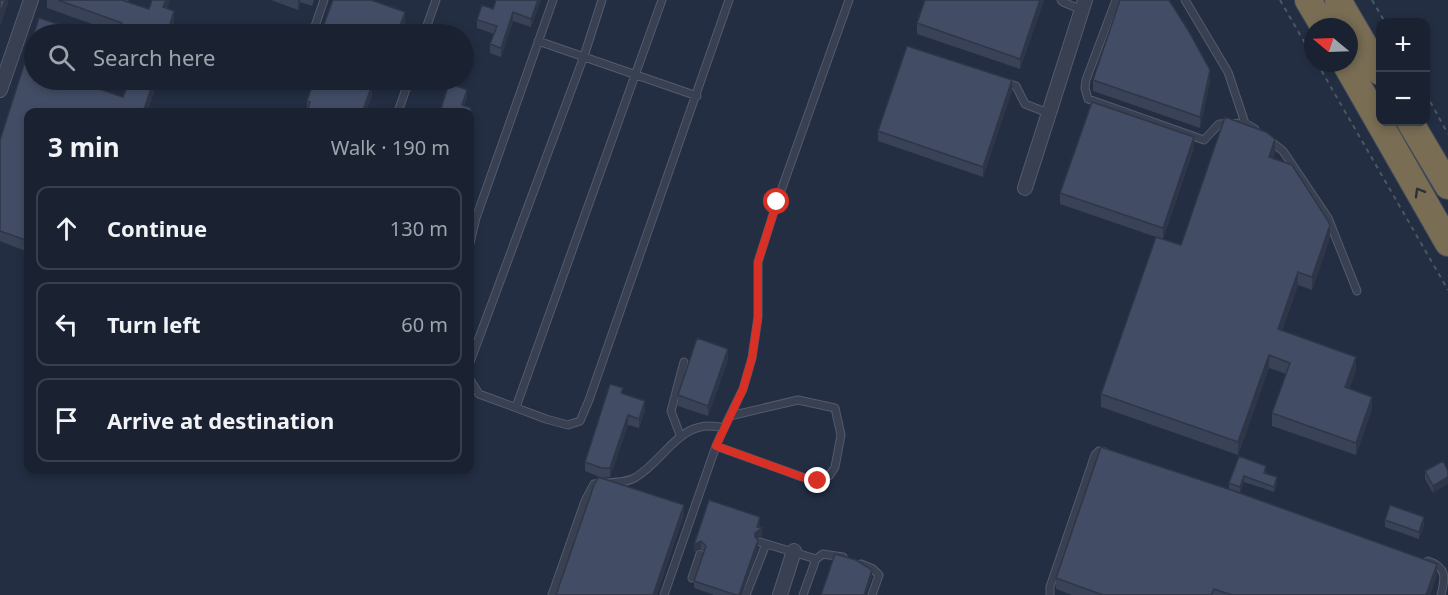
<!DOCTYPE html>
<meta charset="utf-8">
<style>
:root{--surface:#1a2232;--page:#272f3e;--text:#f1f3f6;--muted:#9fa4ac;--line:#383f4d}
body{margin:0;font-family:"Noto Sans",sans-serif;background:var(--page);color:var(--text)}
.controls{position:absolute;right:18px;top:18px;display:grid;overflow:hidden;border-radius:12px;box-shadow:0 3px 9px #0003}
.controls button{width:54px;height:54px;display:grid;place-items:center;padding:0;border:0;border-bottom:2px solid var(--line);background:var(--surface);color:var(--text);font:30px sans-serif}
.compass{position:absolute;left:1304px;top:18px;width:54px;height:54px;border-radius:50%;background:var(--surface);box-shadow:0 3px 9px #0003;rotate:289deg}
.stop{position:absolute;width:18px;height:18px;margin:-14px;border:4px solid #d93025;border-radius:50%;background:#fff}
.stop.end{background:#d93025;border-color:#fff;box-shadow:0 2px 6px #0008}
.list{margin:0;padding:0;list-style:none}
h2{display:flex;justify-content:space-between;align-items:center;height:78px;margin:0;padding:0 24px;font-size:26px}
h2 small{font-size:20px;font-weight:400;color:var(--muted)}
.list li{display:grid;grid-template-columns:39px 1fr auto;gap:18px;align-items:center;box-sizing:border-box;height:84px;margin:0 12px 12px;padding:0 12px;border:2px solid var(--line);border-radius:12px}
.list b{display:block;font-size:22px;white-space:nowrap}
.list em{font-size:20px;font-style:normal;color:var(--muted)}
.icon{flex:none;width:33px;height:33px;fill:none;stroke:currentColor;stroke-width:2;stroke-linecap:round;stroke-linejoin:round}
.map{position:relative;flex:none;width:1448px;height:595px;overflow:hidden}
.search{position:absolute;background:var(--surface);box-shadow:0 3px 9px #0003;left:24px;top:24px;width:450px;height:66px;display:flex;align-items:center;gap:15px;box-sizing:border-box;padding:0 21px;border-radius:33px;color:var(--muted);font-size:22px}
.panel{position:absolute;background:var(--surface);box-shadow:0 3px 9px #0003;left:24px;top:108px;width:450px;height:366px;border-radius:12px}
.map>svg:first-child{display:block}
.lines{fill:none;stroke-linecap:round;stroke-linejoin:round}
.service-casing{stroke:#535b6c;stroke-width:9}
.minor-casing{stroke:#535b6c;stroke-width:16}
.motorway-casing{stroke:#404859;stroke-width:28}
.path{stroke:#445b60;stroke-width:2;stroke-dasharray:4.5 4.5;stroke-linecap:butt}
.service{stroke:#384052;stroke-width:7}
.minor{stroke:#384052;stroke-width:14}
.motorway{stroke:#796e54;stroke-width:26}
.wall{fill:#394257}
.shaded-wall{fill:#2e3647}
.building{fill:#424d65;stroke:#2e3647;stroke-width:1.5}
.oneway{stroke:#2b303b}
.route{stroke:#d93025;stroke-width:8}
</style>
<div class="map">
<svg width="1448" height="595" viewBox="0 0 1448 595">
<rect width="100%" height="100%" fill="#232e43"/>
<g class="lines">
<g class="service-casing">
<path id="service" d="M1061 0 1063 2 1082 10
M1116 0 1086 80 1085 88 1088 99 1204 140 1219 124 1245 123 1255 129
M1185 0 1228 72 1245 123
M314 29 324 0
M424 34 436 0
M538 41 697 96
M1004 82 1016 86 1025 104 1048 113
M398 112 409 80
M1269 140 1283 151 1328 218 1357 291
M470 243 476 218 553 0
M470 362 584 56 602 0
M470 380 479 394 546 419 568 425 580 421 589 400 729 0
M516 407 662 0
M680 435 671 411 684 362
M716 446 802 477 818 481 829 476 835 467 841 435 835 408 798 400 730 416
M760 542 816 559
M1428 561C1448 568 1445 578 1441 595
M861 564 873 569 879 575 872 595
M692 578 700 554
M552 595 585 501 594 484C606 482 626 484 636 477 667 458 681 416 724 428L743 389 752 358 758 317V262L777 202 849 0
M664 595 716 446 724 428
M746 595 766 544
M803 595 816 559 823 554 843 557
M1050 595V587L1095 455 1099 451 1105 452"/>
</g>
<g class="minor-casing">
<path id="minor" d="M0 90 31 0
M1025 188 1085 0
M780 595 794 551"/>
</g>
<g class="motorway-casing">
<path id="motorway" d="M1308 0 1324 27
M1338 0 1380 72
M1345 63 1448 243
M1410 122 1448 186"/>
</g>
<path class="path" d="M1280 0 1313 57
M1372 0 1385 22
M1317 63 1448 290
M1426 94 1448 134"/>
<use href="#service" class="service"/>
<use href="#minor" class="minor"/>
<use href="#motorway" class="motorway"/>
</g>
<path class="wall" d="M47 0H129L128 2 149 9 152 0H170L167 8 174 23 171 34H120L47 8Z
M271 0H314L312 6 300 2 298 10Z
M541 0 531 27 513 21 501 57 490 53V44L494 34 477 28V20L493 9Z
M925 0H1044L1020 69 917 34V23Z
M405 26 402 34H323V27Z
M34 80H102L99 89 123 97 130 80H158L147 112H28V252L0 241V140Z
M1093 80 1210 81 1200 128 1093 91Z
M449 83 467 90V97L464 106 471 108V115L470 120V112H441V109Z
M1012 91 983 177 878 141V131Z
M372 95 366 111 307 110V101Z
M1194 148 1163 239 1181 245 1275 152 1273 159 1330 238 1312 290 1298 285 1282 331 1356 370 1349 389 1372 409 1356 455 1272 426V413L1286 374 1269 368 1238 455 1101 407V394L1156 237 1060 204V193Z
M728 360 708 416 678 406V395Z
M623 393 645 410 639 428 628 425 610 477 602 478 585 471V462Z
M1239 456 1266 471V473L1277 483 1274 492 1244 482 1240 492 1229 489V483Z
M1425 471H1448L1433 493 1425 479Z
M760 517 759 528 762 536 757 539 758 547 742 595H714L694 588V581L704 551 701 549 694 552V545Z
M1385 520 1424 525 1419 539 1385 527Z
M1437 575 1430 595H1072L1056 589V578Z"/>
<path class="shaded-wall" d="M5 0H9L0 27V14Z
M166 0H170L163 19V7Z
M298 0H300L298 10Z
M538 0H541L531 27V19Z
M1040 0H1044L1020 69V59Z
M174 11V23L171 34H167Z
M405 12V26L402 34H397Z
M513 12V21L501 57V48Z
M1210 70V81L1200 128V117Z
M98 80H102L96 98V88Z
M154 80H158L147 112H143Z
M1012 80V91L983 177V167Z
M372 85V95L366 112 363 110Z
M467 90V97L462 112V105Z
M1194 137V148L1163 239V228Z
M1275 139V152L1269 170V157Z
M1330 225V238L1312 290V277Z
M1298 272V285L1278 342V329Z
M728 349V360L708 416V406Z
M1269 355V368L1238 455V442Z
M1356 357V370L1345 400V387Z
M1372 397V409L1356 455V443Z
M645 401V410L639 428V419Z
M628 415V425L610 477V468Z
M1244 476V482L1240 492V487Z
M1277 477V483L1274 492V487Z
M1448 477V484L1433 493V486Z
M684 505V516L657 595H653Z
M760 517V525L758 531 762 528V536L755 540V533Z
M1424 517V525L1419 539V532Z
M758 540V547L742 595H739Z
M701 541V549L694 552V545Z
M1437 564V575L1430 595H1426Z
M872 570V577L866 595H864Z"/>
<path class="building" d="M0 0H5L0 14Z
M58 0H125L124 1 149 9 152 0H166L163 7 174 11 167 34H159L138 28 136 33 120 28 122 23Z
M333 0H371L405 12 397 34H344L323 27Z
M496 0H538L531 19 513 12 501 48 490 44 497 26 477 20 482 5 493 9Z
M925 0H1040L1020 59 917 23Z
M1120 0H1169L1188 30 1210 70 1200 117 1093 80Z
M39 18 89 34H34V80H98L96 88 123 97 130 80H154L143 112H28V241L0 231V140Z
M907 46 1012 80 983 167 878 131Z
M314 80H356L372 85 363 110 369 112H307L310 102 307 101Z
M449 83 467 90 462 105 471 108 469 112H452L441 109Z
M1092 102 1194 137 1163 228 1060 193Z
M1225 117 1266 132 1275 139 1269 157 1292 165 1327 219 1330 225 1312 277 1298 272 1278 329 1356 357 1345 387 1372 397 1356 443 1272 413 1290 363 1269 355 1238 442 1101 394 1156 237 1181 245Z
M697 338 728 349 708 406 678 395Z
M610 384 623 388 621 393 645 401 639 419 628 415 610 468H602L585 462Z
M1101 447 1237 492 1437 564 1426 595H1232L1214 589 1211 595H1103L1056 578Z
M1239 456 1266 466 1264 473 1277 477 1274 487 1244 476 1240 487 1229 483Z
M1443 461 1448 471V477L1433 486 1425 471Z
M598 478H601L684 505 653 595H556L594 485Z
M709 500 760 517 757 527 762 528 755 533V537L758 540 739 595H736L694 581 706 546 701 541 694 545Z
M1390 505 1424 517 1419 532 1385 520Z
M835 554 856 560 872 570 864 595H821Z"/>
<defs><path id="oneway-chevron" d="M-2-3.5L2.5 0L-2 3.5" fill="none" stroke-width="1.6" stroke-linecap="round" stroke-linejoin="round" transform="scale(1.5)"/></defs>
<use class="oneway" href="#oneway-chevron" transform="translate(1419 192) rotate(-120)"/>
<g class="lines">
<path class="route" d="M777 202 758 262V317L752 358 743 389 716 446 802 477 818 481"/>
</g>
</svg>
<div class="controls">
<button>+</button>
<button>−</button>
</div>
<svg class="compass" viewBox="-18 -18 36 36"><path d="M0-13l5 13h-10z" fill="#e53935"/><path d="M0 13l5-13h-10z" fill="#9fa4ac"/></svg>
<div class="stop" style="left:777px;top:202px"></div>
<div class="stop end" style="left:818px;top:481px"></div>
<div class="search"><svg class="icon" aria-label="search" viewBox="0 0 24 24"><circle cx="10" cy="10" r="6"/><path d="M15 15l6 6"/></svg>Search here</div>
<section class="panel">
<h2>3 min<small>Walk · 190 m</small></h2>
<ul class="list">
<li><svg class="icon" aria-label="ahead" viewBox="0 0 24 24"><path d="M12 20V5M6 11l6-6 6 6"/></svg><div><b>Continue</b></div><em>130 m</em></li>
<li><svg class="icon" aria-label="left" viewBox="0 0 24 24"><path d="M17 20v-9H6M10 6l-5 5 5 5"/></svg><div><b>Turn left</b></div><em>60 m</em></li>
<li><svg class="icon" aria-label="arrive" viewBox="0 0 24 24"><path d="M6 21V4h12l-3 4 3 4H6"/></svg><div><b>Arrive at destination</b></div></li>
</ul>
</section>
</div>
